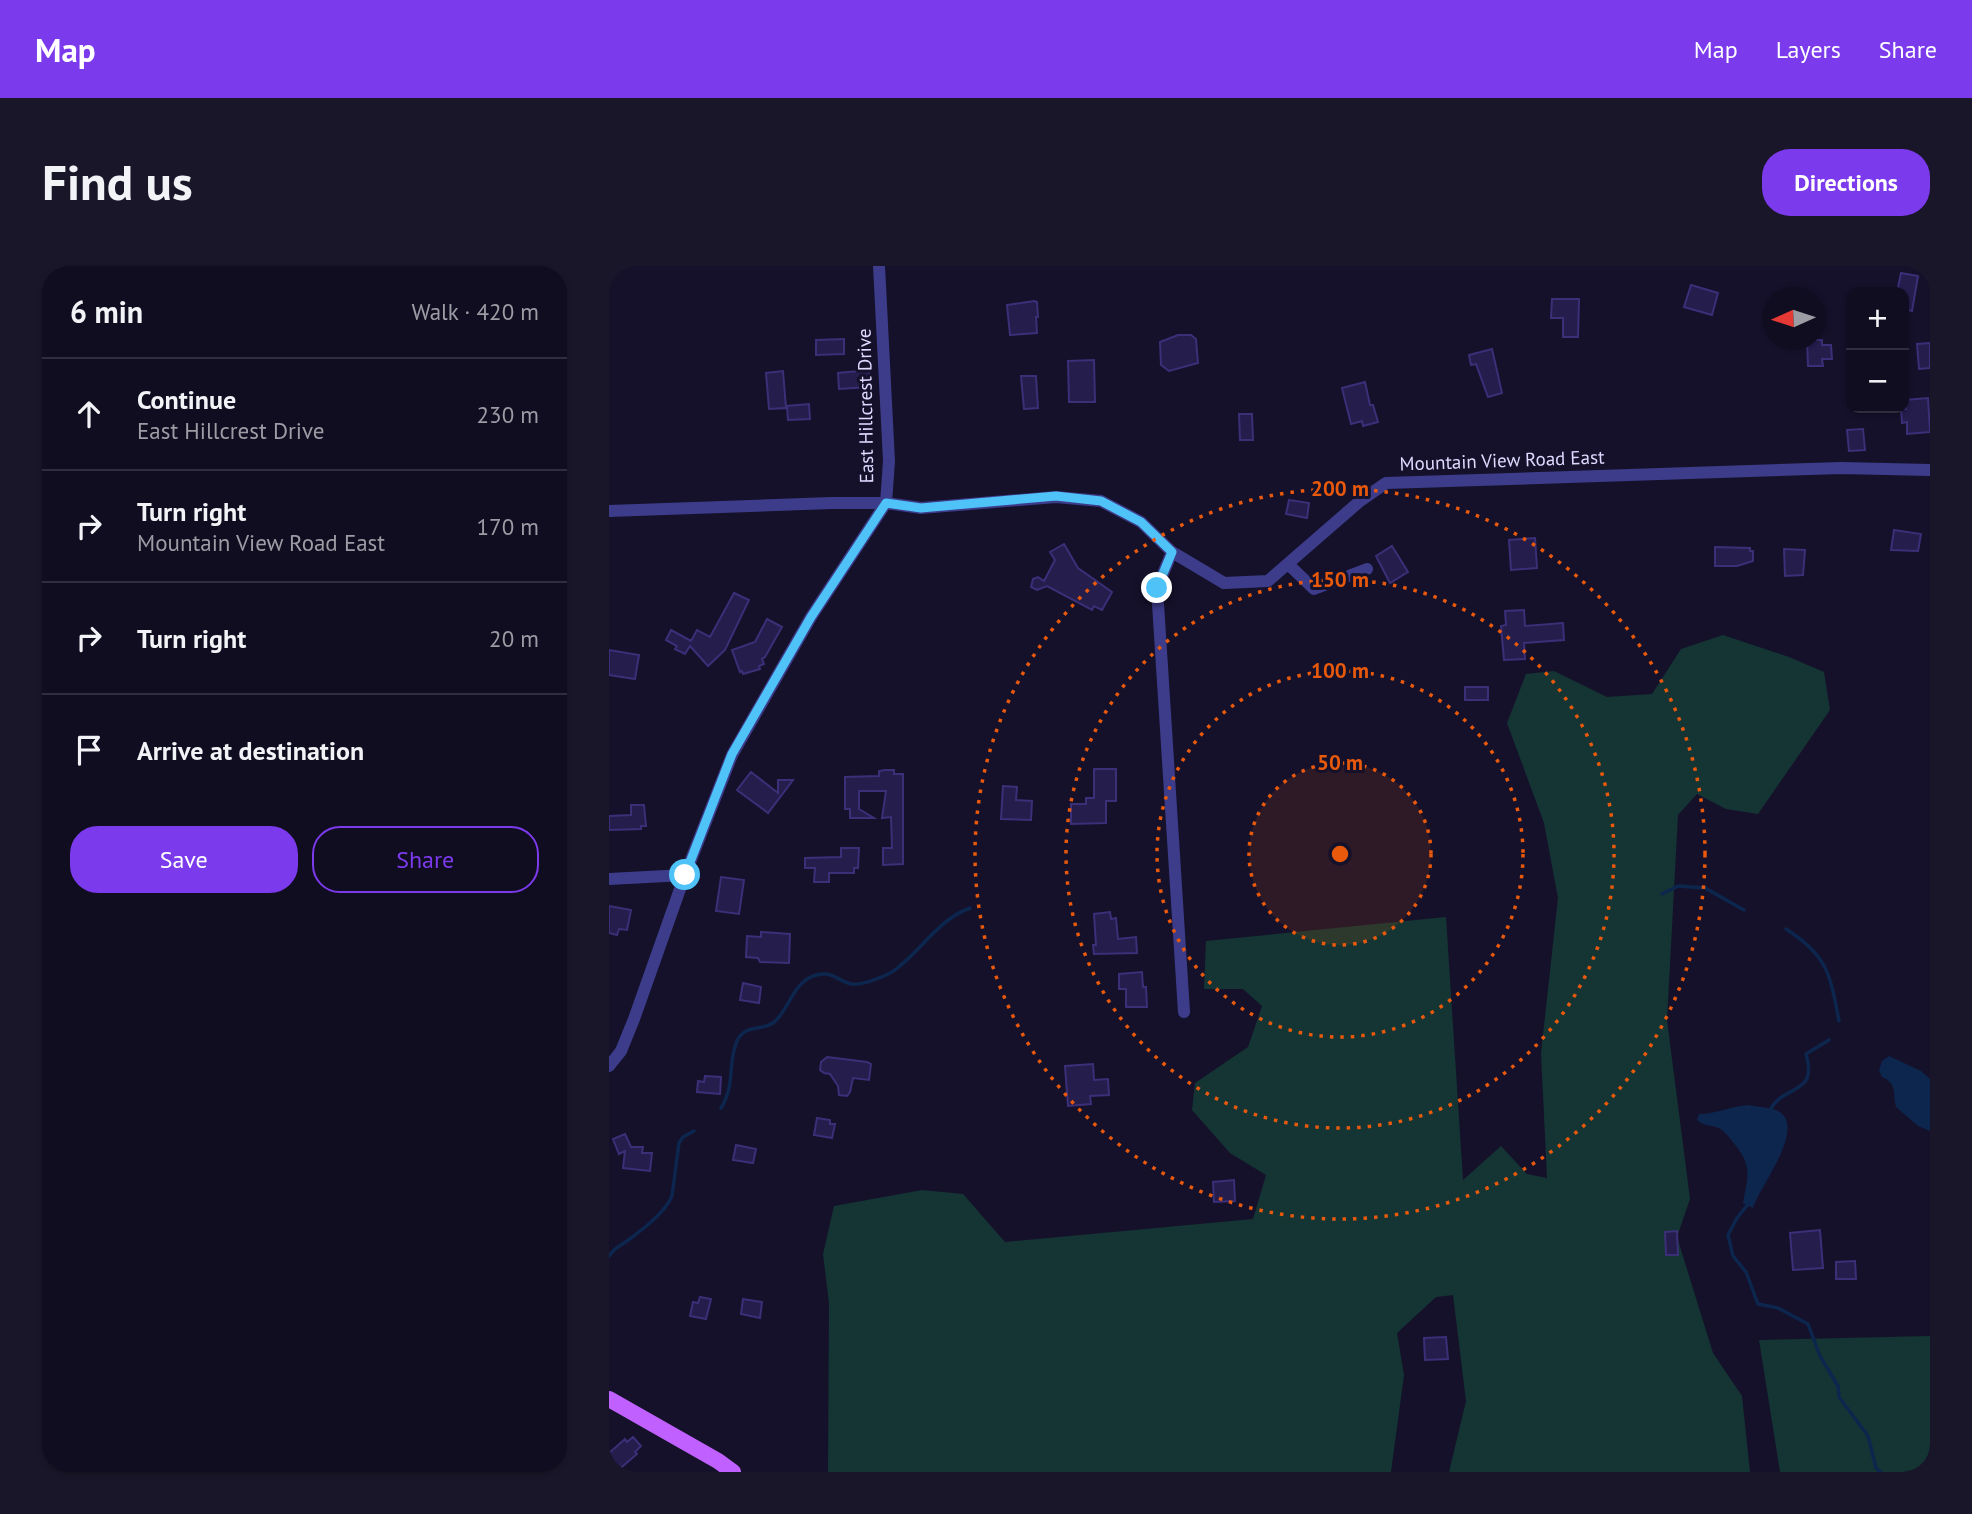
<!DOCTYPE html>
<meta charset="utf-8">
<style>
:root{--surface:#100d20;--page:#191629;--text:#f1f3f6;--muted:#9c9ca5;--line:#302d3e;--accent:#7c3aed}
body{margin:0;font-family:"PT Sans",sans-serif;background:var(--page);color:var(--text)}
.controls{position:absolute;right:21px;top:21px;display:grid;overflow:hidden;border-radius:14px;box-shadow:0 2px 5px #0004}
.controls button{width:63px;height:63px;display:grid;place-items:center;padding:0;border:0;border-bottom:2px solid var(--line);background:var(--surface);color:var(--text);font:35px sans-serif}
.compass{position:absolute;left:1153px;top:21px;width:63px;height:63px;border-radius:50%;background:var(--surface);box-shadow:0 2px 5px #0004;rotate:267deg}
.stop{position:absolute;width:21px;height:21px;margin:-16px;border:5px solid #4fc3f7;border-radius:50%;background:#fff}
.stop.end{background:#4fc3f7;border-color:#fff;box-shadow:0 2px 7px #0008}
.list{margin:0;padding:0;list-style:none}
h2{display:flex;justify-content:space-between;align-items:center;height:91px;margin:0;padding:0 28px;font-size:30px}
h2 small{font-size:23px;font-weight:400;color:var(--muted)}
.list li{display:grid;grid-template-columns:46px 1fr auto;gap:21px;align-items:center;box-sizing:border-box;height:112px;padding:0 28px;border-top:2px solid var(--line)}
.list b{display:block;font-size:26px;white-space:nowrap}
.list p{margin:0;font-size:23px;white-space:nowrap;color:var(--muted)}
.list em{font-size:23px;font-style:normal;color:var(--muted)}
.actions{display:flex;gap:14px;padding:21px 28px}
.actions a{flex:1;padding:16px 0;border:2px solid var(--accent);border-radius:28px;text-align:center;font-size:24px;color:var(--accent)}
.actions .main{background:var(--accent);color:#fff}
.icon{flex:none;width:38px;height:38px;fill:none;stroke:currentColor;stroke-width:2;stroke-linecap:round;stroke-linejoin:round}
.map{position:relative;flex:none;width:1321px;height:1206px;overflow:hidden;border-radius:28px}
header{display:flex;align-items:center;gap:42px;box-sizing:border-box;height:98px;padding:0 35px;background:var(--accent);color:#fff}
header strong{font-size:33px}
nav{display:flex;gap:38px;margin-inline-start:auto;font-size:24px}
.intro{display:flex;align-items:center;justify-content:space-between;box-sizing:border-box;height:168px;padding:0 42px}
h1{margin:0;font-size:49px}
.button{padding:18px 32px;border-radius:28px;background:var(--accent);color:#fff;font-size:24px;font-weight:700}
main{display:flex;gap:42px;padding:0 42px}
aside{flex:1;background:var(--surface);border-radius:28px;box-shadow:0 2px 5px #0004}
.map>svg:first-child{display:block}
.green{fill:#143533}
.water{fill:#0d264e}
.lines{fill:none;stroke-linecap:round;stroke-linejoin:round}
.stream{stroke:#0d264e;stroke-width:3.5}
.building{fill:#251d4c;stroke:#3b2f78;stroke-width:2}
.minor{stroke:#3d3c8a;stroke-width:12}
.major{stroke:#c061ff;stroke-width:16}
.route{stroke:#4fc3f7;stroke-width:9}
.ring{fill:none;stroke:#e8590c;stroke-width:3.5;stroke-dasharray:3.5 7}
.labels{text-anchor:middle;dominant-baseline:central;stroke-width:6;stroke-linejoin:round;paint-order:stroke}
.street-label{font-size:19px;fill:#dedaff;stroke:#15112b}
.centre{fill:#e8590c;stroke:#15112b;stroke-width:3.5}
.ring-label{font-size:21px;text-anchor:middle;font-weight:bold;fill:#e8590c;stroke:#15112b;stroke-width:6;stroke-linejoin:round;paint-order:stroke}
</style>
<header>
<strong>Map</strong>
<nav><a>Map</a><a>Layers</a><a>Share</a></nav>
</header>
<div class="intro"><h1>Find us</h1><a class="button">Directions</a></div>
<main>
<aside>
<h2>6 min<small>Walk · 420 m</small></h2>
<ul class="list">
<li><svg class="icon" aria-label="ahead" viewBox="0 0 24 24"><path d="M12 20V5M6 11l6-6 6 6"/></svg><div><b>Continue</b><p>East Hillcrest Drive</p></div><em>230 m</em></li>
<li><svg class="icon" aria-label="right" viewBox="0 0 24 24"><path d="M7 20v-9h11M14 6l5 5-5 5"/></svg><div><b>Turn right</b><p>Mountain View Road East</p></div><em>170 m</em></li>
<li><svg class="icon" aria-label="right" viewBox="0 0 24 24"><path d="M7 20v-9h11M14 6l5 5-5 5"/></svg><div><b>Turn right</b></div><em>20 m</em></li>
<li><svg class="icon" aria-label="arrive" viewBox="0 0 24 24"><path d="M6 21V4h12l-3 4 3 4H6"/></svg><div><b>Arrive at destination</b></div></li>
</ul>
<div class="actions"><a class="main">Save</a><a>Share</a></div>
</aside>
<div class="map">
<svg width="1321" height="1206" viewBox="0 0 1321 1206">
<rect width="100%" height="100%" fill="#15112b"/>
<path class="green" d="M1114 369 1180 391 1215 406 1221 444 1149 548 1117 543 1088 528 1069 549 1058 754 1081 933 1068 971 1104 1087 1133 1130 1141 1206H840L857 1135 844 1029 827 1031 788 1067 795 1109 782 1206H219L220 1037 214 988 225 940 313 924 354 928 396 976 644 953 657 909 621 887 583 844 586 817 639 781 653 740 634 723H595L597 675 837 651 854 914 892 880 918 908 938 912 932 787 949 632 935 557 898 457 917 408 945 405 998 431 1043 428 1072 383Z
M1321 1070V1206H1171L1150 1074Z"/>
<path class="water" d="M1280 790 1312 805 1321 813V865L1309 860 1287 841C1283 827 1289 818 1273 811L1270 804 1273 795Z
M1140 839C1149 841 1159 841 1167 844 1201 858 1150 921 1144 942L1134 937C1138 913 1144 901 1127 880 1123 875 1118 868 1113 864 1105 858 1095 861 1088 854L1090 848C1107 848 1122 840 1140 839Z"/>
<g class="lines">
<path class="stream" d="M1053 628 1069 620 1096 622 1135 644
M1177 663C1219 690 1221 708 1230 755
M112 842C127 818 118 798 128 775 136 758 152 765 164 757 182 744 184 707 217 708 226 709 233 716 242 718 252 720 274 711 283 706 311 687 328 654 361 642
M1160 847C1171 817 1210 832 1197 788L1220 774
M1140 937 1128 952 1119 969 1124 990 1137 1006 1149 1038 1169 1042 1199 1058 1211 1090 1229 1120 1230 1131 1259 1170 1267 1202 1272 1206
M0 990C5 982 11 980 18 975 34 963 55 948 63 930L70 877 74 871 85 865"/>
</g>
<path class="building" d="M1292 7 1309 10 1303 45 1295 43V26H1288Z
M1082 19 1109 27 1103 49 1075 41Z
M943 33H970L969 71H954V52H942Z
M425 35 428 36 429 51H427L428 67 401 69 398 39Z
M569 69H582L587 73 589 97 560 105 552 99 551 76Z
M235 73V88L207 89V74Z
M1198 74H1213V79H1222L1223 93H1213L1214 100H1199Z
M1321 77V102L1310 103 1308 78Z
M883 83 893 127 879 131 867 98 862 99 860 89Z
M485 94 486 136H460L459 95Z
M260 104 261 121 230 123 229 107Z
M174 105 177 142 160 143 157 107Z
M412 110H427L429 142 415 143Z
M756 116 761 139H764L769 156 754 160 753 155 742 158 733 122Z
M1319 132 1321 166 1298 168V156L1293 157 1292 143H1297L1296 134Z
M200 138 201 153 179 154 178 140Z
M630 148H643L644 174H631Z
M1254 163 1256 184 1240 185 1238 164Z
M680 234 700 237 698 252 677 248Z
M1285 264 1312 268 1309 285 1282 284Z
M926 272 928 302 902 304 900 274Z
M455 278 469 302 503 326 493 344 485 340 483 344 438 320 428 324 422 321 424 313 429 311 435 315 446 294 441 286Z
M783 280 799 306 781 317 767 290Z
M1106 281 1141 282V285H1144V295L1128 300H1106Z
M1175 283 1196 284 1194 309 1176 310Z
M125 327 140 334 116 384 99 400 81 380 76 388 66 383 68 380 57 374 62 364 82 375 88 364 101 371Z
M915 344 916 360 954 357 955 374 915 377 916 393 895 394 892 360 897 359 896 345Z
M158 353 173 361 156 391 153 393 155 398 150 400 151 403 134 408 133 405 131 406 123 384 146 376Z
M0 384 30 389 26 413 0 409Z
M856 421H879V434H856Z
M485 503H507V535H497V557L462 558V538H477V532H485Z
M276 504H285V508H294V598L274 599V582H283L282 551 273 552 277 525H250V543L265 552H241V543H236V511L270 510V505Z
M142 506 169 527V514H184L159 547 128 524Z
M394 520 408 521 407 534 423 535 422 554 392 553Z
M22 539H35L37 560H32V563L0 564V550L22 549Z
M232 582H250L249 602H245V607H220V616H205L206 602H196V592L232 591Z
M112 611 135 614 130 648 107 645Z
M0 640 22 644 18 664 10 663 8 669 0 667Z
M501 646 502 653 507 652 509 673 527 671 528 687 485 688 484 679H487L485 648Z
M152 666 181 668 180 697 151 696 149 692 137 691 138 670 152 671Z
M533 706 534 721H537L538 741H517V723H510V708Z
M134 717 152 721 150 737 131 734Z
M218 791 258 796 262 798 260 814 244 812 241 826 238 830 230 829 229 820 221 808 215 807 211 804 212 796Z
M484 798 485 814 499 813 500 829 481 830 482 838 459 840 456 800Z
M96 810 112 811 111 828 88 826 89 815 95 816Z
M208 852 221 854V858H226L223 872 205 869Z
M16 868 22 881H34L33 887H43L41 905 14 902 16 885 10 888 4 873Z
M127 879 147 883 144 897 124 894Z
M625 914 626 935 605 936 604 916Z
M1211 964 1214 1002 1184 1004 1181 967Z
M1068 965 1069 989H1057L1056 966Z
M1246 995 1247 1013H1227V996Z
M91 1031 102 1033 97 1053 81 1050 84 1036 89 1037Z
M134 1033 153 1036 151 1052 132 1048Z
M837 1071 839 1093 816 1094 815 1072Z
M24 1171 32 1180 26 1186 28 1188 7 1206 0 1198V1187L16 1173 18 1176Z"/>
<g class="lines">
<path class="minor" d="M0 245 222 237H277L312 242 447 231 492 235 532 256 563 286 615 317 659 315 751 235 777 217 1232 202 1321 204
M563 286 548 322 575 746
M680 299 705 323 758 303
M0 613 76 609
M0 800 12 785 25 753 76 609 123 489 202 351 277 237 280 195 270 0"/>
<path class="major" d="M0 1133 109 1195 124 1206"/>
</g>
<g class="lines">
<path class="route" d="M76 609 123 488 202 351 277 237 312 242 447 230 492 235 532 256 563 286 548 322"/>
</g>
<circle cx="731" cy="588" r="91" fill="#e8590c" fill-opacity=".12"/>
<g class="ring">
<circle cx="731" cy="588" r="91"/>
<circle cx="731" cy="588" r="183"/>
<circle cx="731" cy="588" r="274"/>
<circle cx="731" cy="588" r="365"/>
</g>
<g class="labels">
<g class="street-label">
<text transform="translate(256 140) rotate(-91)">East Hillcrest Drive</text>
<text transform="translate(893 194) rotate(-2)">Mountain View Road East</text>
</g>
</g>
<circle cx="731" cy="588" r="10" class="centre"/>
<g class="ring-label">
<text x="731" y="230">200 m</text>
<text x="731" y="321">150 m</text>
<text x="731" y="412">100 m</text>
<text x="731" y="504">50 m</text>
</g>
</svg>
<div class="controls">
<button>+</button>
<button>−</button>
</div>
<svg class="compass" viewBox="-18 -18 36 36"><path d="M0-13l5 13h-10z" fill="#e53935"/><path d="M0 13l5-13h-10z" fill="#9c9ca5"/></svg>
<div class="stop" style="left:76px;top:609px"></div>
<div class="stop end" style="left:548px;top:322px"></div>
</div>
</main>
